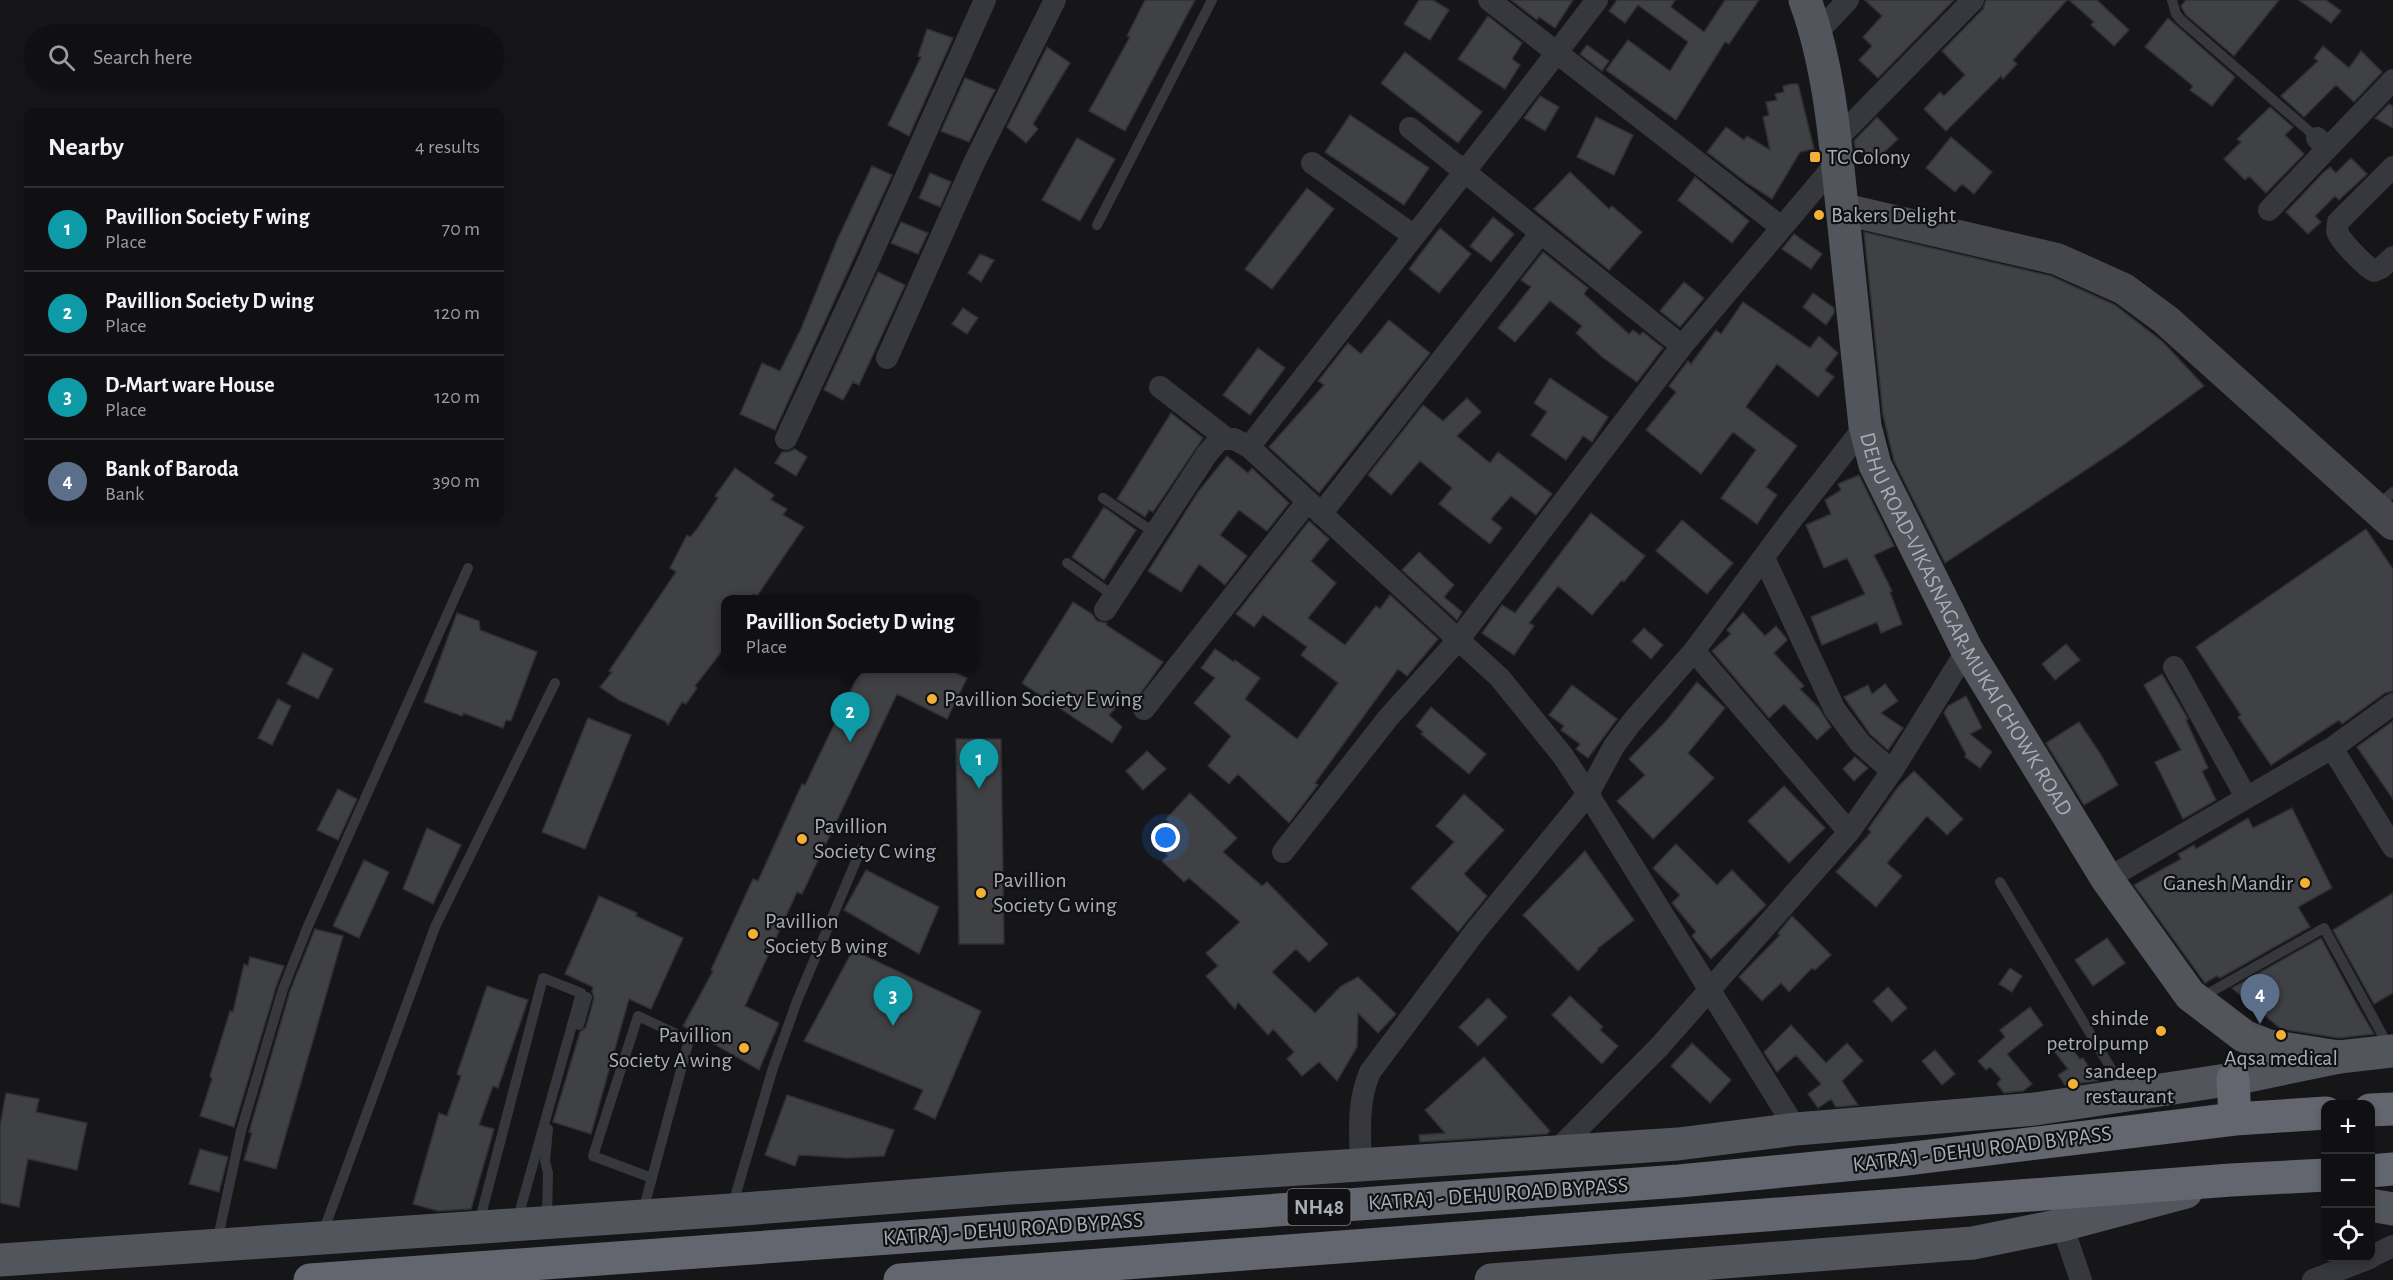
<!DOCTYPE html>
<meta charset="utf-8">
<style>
:root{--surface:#101012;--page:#1e1e20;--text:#f1f3f6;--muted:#9c9d9f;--line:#303032;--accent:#ea580c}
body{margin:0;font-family:"Alegreya Sans",sans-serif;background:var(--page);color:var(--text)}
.controls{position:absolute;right:18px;bottom:18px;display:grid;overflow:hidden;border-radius:12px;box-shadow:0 3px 9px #0003}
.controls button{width:54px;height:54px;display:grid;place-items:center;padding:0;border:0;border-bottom:2px solid var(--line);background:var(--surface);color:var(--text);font:30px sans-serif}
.you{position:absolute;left:1166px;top:838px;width:21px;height:21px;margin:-15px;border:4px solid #fff;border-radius:50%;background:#1a73e8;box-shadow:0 0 0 9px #1a73e833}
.badge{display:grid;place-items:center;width:39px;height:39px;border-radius:50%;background:var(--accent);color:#fff;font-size:20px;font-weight:700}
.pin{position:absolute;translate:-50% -50px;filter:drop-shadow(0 2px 3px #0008)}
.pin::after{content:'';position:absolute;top:32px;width:21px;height:18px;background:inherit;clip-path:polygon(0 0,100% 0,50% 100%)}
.popup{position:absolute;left:721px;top:595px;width:258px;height:78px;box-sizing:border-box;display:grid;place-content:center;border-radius:12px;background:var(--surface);filter:drop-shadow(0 2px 4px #0005);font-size:20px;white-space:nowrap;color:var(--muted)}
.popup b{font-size:22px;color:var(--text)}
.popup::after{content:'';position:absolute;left:50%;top:100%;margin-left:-12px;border:12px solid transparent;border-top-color:var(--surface)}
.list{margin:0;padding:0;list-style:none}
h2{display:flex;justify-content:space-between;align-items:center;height:78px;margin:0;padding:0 24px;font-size:26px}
h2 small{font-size:20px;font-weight:400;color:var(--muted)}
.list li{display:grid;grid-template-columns:39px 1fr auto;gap:18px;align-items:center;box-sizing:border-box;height:84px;padding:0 24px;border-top:2px solid var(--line)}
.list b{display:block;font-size:22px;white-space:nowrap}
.list p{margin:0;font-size:20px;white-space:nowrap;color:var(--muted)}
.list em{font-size:20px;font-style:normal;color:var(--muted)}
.icon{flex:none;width:33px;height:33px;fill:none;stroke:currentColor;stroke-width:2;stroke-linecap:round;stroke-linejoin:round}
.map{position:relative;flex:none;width:2393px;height:1280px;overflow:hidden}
.search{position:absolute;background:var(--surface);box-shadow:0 3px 9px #0003;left:24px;top:24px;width:480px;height:66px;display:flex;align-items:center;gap:15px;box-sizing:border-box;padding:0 21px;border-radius:33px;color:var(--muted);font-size:22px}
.panel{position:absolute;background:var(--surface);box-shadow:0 3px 9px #0003;left:24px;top:108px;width:480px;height:414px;border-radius:12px}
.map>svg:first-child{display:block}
.building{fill:#404145;stroke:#303034;stroke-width:1.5}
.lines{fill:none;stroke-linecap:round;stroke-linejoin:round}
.lane{stroke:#37383d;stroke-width:10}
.street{stroke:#37383d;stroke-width:22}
.secondary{stroke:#45474d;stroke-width:32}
.primary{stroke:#53555c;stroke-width:33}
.highway{stroke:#63666e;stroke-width:33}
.poi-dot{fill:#f2b134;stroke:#111113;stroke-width:2}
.labels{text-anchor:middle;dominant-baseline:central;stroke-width:4.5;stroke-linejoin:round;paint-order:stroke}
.shield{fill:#111113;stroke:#7b7e86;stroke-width:1.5}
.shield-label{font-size:21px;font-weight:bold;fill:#a8adb8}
.poi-label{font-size:22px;fill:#a8adb8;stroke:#111113;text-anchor:start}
.street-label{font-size:22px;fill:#a8adb8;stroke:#111113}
</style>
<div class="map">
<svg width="2393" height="1280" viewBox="0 0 2393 1280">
<rect width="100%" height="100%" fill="#161618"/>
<path class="building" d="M1145 0H1195L1125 131 1089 111 1130 37 1127 36Z
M1419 0H1433L1449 10 1430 40 1404 24Z
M1511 0H1573L1555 28 1539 17 1537 20Z
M1617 0H1675L1671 7 1704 32 1725 0H1759L1729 44 1725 42 1676 120 1606 70 1628 40 1670 71 1688 42 1638 5 1625 23 1609 11Z
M1865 0H1954L1878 78 1859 60 1872 46 1863 37 1882 16Z
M1986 0H2067L2013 60 2017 64 2003 79 2001 76 1946 131 1924 109 1940 92 1944 96 1965 75 1942 51 1983 9Z
M2069 0H2097L2129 30 2114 46 2091 25 2094 22Z
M2186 0H2279L2234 56 2186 15 2181 6Z
M2299 0H2326L2341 11 2331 23Z
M1488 16 1522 43 1512 59 1520 65 1505 89 1458 59Z
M2168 18 2235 77 2212 106 2190 90 2193 86 2145 47Z
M927 29 953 38 909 136 888 125 921 57 918 56Z
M1587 45 1609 61 1602 71 1580 54Z
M2323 46 2349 68 2361 51 2382 72 2354 102 2336 85 2304 117 2281 96 2318 61 2314 58Z
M1047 47 1070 63 1033 124 1038 129 1026 143 1007 127Z
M1405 52 1482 112 1458 143 1381 83Z
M965 78 995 90 969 142 941 131Z
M1791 84H1798L1814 149 1800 152 1772 199 1747 183 1707 152 1726 127 1744 140 1747 136 1770 150 1763 117 1769 115 1766 102 1777 100 1775 94 1784 92 1783 86Z
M1540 96 1559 107 1545 131 1524 118Z
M2389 104 2393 106V128L2375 118Z
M2270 107 2293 127 2285 135 2304 154 2266 193 2249 176 2245 180 2224 159 2241 142 2237 139Z
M1350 115 1429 168 1404 205 1325 152Z
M1596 117 1633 135 1614 175 1577 157Z
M1877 117 1898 139 1871 165 1855 147 1854 141Z
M1951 137 1992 172 1974 194 1962 184 1955 192 1926 168Z
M1077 138 1115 159 1080 221 1042 200Z
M2351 158 2367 174 2339 200 2335 196 2315 216 2321 222 2308 234 2286 212 2323 173 2330 167 2336 173Z
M872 166 892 175 775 430 740 414 762 363 780 371 801 329 838 238Z
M1570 172 1609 209 1612 206 1642 232 1609 270 1534 209Z
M930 173 951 182 940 207 919 198Z
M1695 177 1749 221 1732 243 1678 200Z
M1307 188 1334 209 1272 289 1245 269Z
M1493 217 1514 234 1491 262 1470 246Z
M901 222 928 233 918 254 891 243Z
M1440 228 1471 254 1439 293 1409 269Z
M1864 232 2051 276 2115 305 2163 342 2204 386 2122 446 1945 563 1894 461 1883 415Z
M1794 234 1822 254 1811 269 1782 249Z
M1543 252 1588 288 1584 294 1629 334 1633 330 1640 335 1643 332 1663 348 1637 382 1602 357 1576 333 1582 326 1550 301 1515 342 1498 328 1531 287 1521 280Z
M980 254 994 260 981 282 968 273Z
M878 272 905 285 859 385 853 382 843 400 824 390Z
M1684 282 1704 298 1680 327 1660 311Z
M1813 293 1834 308V313L1826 325 1803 307Z
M1743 302 1810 348 1819 336 1838 353 1825 370 1834 377 1818 397 1777 364 1747 405 1746 407 1797 446 1766 487 1777 495 1757 524 1721 498 1756 450 1733 432 1701 474 1646 430 1676 392 1669 386 1688 361 1691 364 1716 330 1721 334Z
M963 308 978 318 967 334 952 324Z
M1389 320 1430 353 1319 493 1269 447 1324 385 1318 381 1348 343 1361 354Z
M1258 348 1285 368 1250 415 1223 395Z
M1550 378 1608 417 1592 442 1583 436 1566 460 1531 435 1547 412 1534 403Z
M1467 398 1481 412 1457 436 1490 463 1498 452 1552 494 1536 515 1511 496 1491 519 1502 528 1490 544 1439 504 1452 488 1420 461 1391 495 1368 475 1423 405 1443 421Z
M1171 413 1203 438 1153 512 1149 510 1145 517 1117 499Z
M795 449 807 457 796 476 775 463 782 452H788Z
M1227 456 1248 473 1252 468 1289 503 1267 531 1239 510 1220 535 1247 556 1225 585 1199 564 1181 592 1148 571 1198 492Z
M735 468 774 495 771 500 787 509 783 515 804 527 757 596 753 594 750 600H726V646L695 686 697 688 686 704 682 702 668 725 665 721 619 700 600 687 612 672 609 671 676 572 670 568 687 535 690 537 697 529 718 498 715 496Z
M1859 475 1894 546 1874 555 1892 591 1890 592 1902 624 1881 633 1877 622 1822 645 1811 617 1865 594 1847 558 1824 568 1806 525 1831 514 1825 500 1841 490 1838 484Z
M1104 507 1136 530 1104 580 1072 557Z
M1591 513 1645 556 1624 582 1622 580 1592 615 1558 586 1529 623 1534 626 1514 655 1482 633 1502 605 1515 613Z
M1682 520 1733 563 1707 594 1656 551Z
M1309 521 1329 539 1311 561 1336 583 1308 618 1345 645 1376 606 1380 609 1390 595 1438 639 1407 676 1398 669 1315 783 1318 785 1289 823 1238 774 1229 784 1208 766 1231 736 1194 703 1215 678 1201 668 1215 649 1234 662 1235 660 1260 678 1245 699 1297 739 1338 683 1301 655 1307 647 1263 615 1254 627 1236 614Z
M2366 529 2393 569V691L2385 693 2342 724 2339 720 2271 765 2238 717 2241 715 2196 647Z
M1419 552 1454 585 1444 597 1462 612 1457 620 1402 570Z
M1073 602 1092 614 1097 621 1107 623 1106 625 1163 662 1131 707 1123 700 1109 715 1122 727 1112 743 1022 683Z
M1743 612 1765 636 1776 626 1786 638 1787 640 1774 653 1804 686 1800 689 1819 708 1831 727 1817 740 1784 704 1769 718 1712 651 1731 634 1727 630Z
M457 613 479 621 480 630 537 652 511 721 506 720 503 728 463 713 462 716 424 702Z
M1644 628 1663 645 1651 659 1632 641Z
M2066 644 2080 660 2055 680 2042 664Z
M303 653 333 669 318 699 287 684Z
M861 669H948L967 678 947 719 897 694 802 894 797 892 745 1006 779 1023 759 1070 683 1026 713 971 711 970 753 879 758 881 802 784 805 785Z
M2162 674 2188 719 2186 720 2208 768 2202 771 2216 800 2183 819 2155 762 2181 750 2144 685Z
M1697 682 1725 708 1688 753 1714 778 1653 839 1617 801 1645 775 1629 759 1667 720Z
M1885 684 1898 701 1881 713 1903 728 1888 750 1870 734 1844 697 1868 685 1872 694Z
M1572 685 1617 719 1588 758 1576 749 1580 744 1561 730 1564 726 1549 715Z
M1966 696 1982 728 1970 734 1992 752 1980 768 1965 757 1966 754 1944 713 1948 706Z
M278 699 291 706 272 745 258 738Z
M1431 707 1486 754 1469 774 1421 734 1423 732 1416 726Z
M588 718 631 735 585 849 542 832Z
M2393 721V799L2357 747Z
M2079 722 2101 755 2118 785 2084 805 2046 743Z
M956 739H1001L1004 944H959Z
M1147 751 1166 769 1143 790 1126 771Z
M1855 757 1868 768 1854 781 1843 769Z
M1914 771 1963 819 1947 835 1927 816 1887 863 1902 876 1876 907 1836 872 1871 832 1868 829 1898 787Z
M1784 786 1825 828 1789 863 1748 821Z
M338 789 357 799 338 840 317 830Z
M1190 793 1237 838 1223 852 1262 886 1267 882 1328 944 1309 962 1296 949 1272 972 1315 1013 1341 986 1358 977 1396 1014 1378 1033 1358 1013 1357 1047 1337 1081 1319 1062 1302 1076 1287 1059 1294 1052 1273 1029 1268 1035 1238 1002 1235 1009 1206 976 1218 966 1206 953 1240 922 1189 878 1184 882 1162 861 1168 856 1165 852 1169 847 1166 845 1169 842 1164 837 1169 832 1165 827 1169 822 1166 819Z
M1464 794 1504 830 1464 874 1487 896 1458 932 1411 888 1454 842 1436 826Z
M2292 808 2332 888 2298 907 2310 927 2220 978 2217 976 2205 983 2134 885 2181 859 2178 854 2194 845 2196 849 2248 818 2253 828Z
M427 828 461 845 433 904 403 889Z
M1676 844 1717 885 1732 870 1766 905 1711 959 1692 936 1696 932 1672 903 1680 895 1653 868Z
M1585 851 1634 920 1597 949 1598 950 1578 971 1523 915Z
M364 860 389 872 359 938 333 926Z
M866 870 939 907 919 954 844 910Z
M2393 893V993L2374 1004 2333 930Z
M599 896 637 913 636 916 683 938 651 1009 629 999 591 1134 553 1122 580 1032 586 1027 594 998 592 991 593 987 565 974Z
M1792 916 1831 955 1815 970 1812 968 1789 992 1781 983 1762 1001 1739 977 1780 935 1778 933Z
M315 929 343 936 276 1169 244 1160 252 1133 249 1132 290 991Z
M2107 938 2125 963 2093 986 2075 960Z
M2321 938 2361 1012 2374 1034 2339 1038 2281 1029 2232 988Z
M853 950 981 1011 935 1119 914 1109 923 1090 804 1041Z
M250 957 284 966 276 987 234 1127 200 1116 212 1079 210 1076 230 1011 233 1012 244 964 248 966Z
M2010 968 2022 976 2012 992 1999 984Z
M487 986 528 1000 498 1088 493 1086 479 1125 494 1129 471 1209 438 1211 413 1204 439 1113 447 1116 461 1076 457 1074Z
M1888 987 1907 1008 1892 1022 1873 1001Z
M1570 996 1603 1027 1600 1030 1618 1046 1602 1064 1552 1015Z
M1488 998 1507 1017 1478 1046 1459 1027Z
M2030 1007 2043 1025 2007 1054 2032 1084 2023 1091 2004 1093 1997 1084 2001 1079 1990 1067 1986 1070 1978 1061 2005 1037 2000 1030Z
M1791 1025 1826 1063 1847 1043 1863 1061 1842 1081 1858 1105 1836 1107 1831 1099 1818 1108 1808 1094 1821 1084 1796 1055 1777 1072 1764 1052Z
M2063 1038 2080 1059 2083 1058 2098 1081 2065 1085 2058 1075 2068 1069 2051 1047Z
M1692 1043 1731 1080 1710 1103 1671 1066Z
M1935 1050 1955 1074 1942 1085 1922 1061Z
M1484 1057 1550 1131 1547 1134 1420 1142 1419 1135 1445 1133 1425 1110Z
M6 1093 39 1099 36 1112 87 1123 77 1170 28 1159 19 1207 0 1203V1126Z
M787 1095 894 1130 884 1156 847 1158 799 1155 795 1166 765 1155Z
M200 1149 228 1157 219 1192 189 1184Z"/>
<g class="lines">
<path class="lane" d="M2172 0 2176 14 2181 20 2317 138
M1097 225 1212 0
M1103 498 1155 533
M2377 506 2393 492
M1067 563 1114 596
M2000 882 2125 1092
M2202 997 2324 928 2389 1047
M579 1025 587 997
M732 1207 772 1071 797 1001 861 849
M643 1211 689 1040 638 1016 593 1156 652 1178
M547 1218 548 1173 545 1161 548 1129
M479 1223 543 978 581 993 517 1221
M322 1235 435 927 555 683
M217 1242 241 1131 283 989 308 926 468 568"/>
<path class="street" d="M1489 0 1781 227
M1815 35 1848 0
M1410 128 1682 346
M1835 141 1973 0
M2327 149 2393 80
M1312 163 1414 236
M2393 167 2338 222C2338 224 2337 229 2337 231 2340 241 2365 266 2374 271L2381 268 2393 257
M2269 210 2327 149 2317 138
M887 358 974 163 1055 0
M1160 387 1227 439
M786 439 863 273 985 0
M1249 447 1505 120 1597 0
M1321 514 1540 234
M1764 558 1835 710 1860 743 1892 771
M1105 610 1207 454 1220 439H1234L1249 447 1500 678 1563 756 1588 794 1796 1129
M1694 651 1849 832
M2174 667 2246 797
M1144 709 1307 502
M2332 748 2393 847
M1283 852 1388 718 1459 639 1682 346 1838 161
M2107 879 2332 748 2393 704
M1555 1152 1659 1047 1849 832 1892 771 1967 650
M1361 1166C1360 1134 1357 1102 1370 1072L1474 933 1588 794 1614 746 1632 722 1694 651 1789 523 1865 426
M2062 1225 2081 1280
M2370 1257 2393 1246
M2313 1280 2370 1258"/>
<path class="secondary" d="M1843 209 2057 259 2124 289 2166 320 2393 524"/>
<g class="primary">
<path id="s1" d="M1805 0C1829 65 1835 139 1842 207 1850 280 1857 353 1865 426L1875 465 1967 650 2107 879 2190 995 2244 1036 2269 1046 2339 1057 2393 1051"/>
<path d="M2370 1205 2393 1209"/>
<path d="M0 1260 731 1210 1010 1188 1678 1144 1796 1129 2035 1109 2233 1079 2339 1057"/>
<path d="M1491 1280 1973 1243 2062 1225 2186 1192"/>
</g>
<path class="highway" d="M2233 1079 2235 1119
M2370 1110 2393 1109
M2370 1171 2393 1169
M310 1280 1679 1181 1898 1160 2235 1119 2326 1113
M900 1280 2231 1180 2326 1175"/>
</g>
<g class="poi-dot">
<rect x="1809" y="151" width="12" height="12" rx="3"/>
<circle cx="1819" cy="215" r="6"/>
<circle cx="932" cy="699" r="6"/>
<circle cx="802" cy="839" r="6"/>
<circle cx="2305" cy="883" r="6"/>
<circle cx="981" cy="893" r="6"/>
<circle cx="753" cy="934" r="6"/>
<circle cx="2161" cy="1031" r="6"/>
<circle cx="2281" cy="1035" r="6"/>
<circle cx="744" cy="1048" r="6"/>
<circle cx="2073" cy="1084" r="6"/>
</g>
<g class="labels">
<rect class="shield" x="1287.5" y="1189" width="63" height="36" rx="4.5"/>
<g class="shield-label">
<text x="1319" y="1207">NH48</text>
</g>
<g class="poi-label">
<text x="1827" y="157">TC Colony</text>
<text x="1831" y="215">Bakers Delight</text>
<text x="944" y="699">Pavillion Society E wing</text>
<text x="814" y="826">Pavillion<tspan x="814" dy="25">Society C wing</tspan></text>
<text x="993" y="880">Pavillion<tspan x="993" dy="25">Society G wing</tspan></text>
<text x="2293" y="883" text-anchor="end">Ganesh Mandir</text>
<text x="765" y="921">Pavillion<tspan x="765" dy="25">Society B wing</tspan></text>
<text x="2149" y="1018" text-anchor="end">shinde<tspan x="2149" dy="25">petrolpump</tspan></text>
<text x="732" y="1035" text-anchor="end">Pavillion<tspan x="732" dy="25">Society A wing</tspan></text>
<text x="2281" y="1058" text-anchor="middle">Aqsa medical</text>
<text x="2085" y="1071">sandeep<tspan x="2085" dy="25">restaurant</tspan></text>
</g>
<g class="street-label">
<text stroke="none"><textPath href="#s1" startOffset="654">DEHU ROAD-VIKASNAGAR-MUKAI CHOWK ROAD</textPath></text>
<text transform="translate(1982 1149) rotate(-7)">KATRAJ - DEHU ROAD BYPASS</text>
<text transform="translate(1498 1194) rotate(-4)">KATRAJ - DEHU ROAD BYPASS</text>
<text transform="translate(1013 1229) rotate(-4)">KATRAJ - DEHU ROAD BYPASS</text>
</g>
</g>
</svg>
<div class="controls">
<button>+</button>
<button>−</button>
<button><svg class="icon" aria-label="locate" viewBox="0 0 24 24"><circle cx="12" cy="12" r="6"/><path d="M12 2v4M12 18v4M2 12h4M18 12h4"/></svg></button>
</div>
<div class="you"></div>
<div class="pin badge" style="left:979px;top:789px;background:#0f9aa8">1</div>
<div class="pin badge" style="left:850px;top:742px;background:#0f9aa8">2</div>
<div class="popup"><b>Pavillion Society D wing</b>Place</div>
<div class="pin badge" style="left:893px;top:1026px;background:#0f9aa8">3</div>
<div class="pin badge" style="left:2260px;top:1024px;background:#5c6f8a">4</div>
<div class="search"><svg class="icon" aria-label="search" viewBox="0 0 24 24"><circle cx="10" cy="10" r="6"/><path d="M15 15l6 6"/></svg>Search here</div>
<section class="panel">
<h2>Nearby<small>4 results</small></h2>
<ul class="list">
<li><span class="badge" style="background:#0f9aa8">1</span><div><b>Pavillion Society F wing</b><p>Place</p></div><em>70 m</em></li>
<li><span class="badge" style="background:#0f9aa8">2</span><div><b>Pavillion Society D wing</b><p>Place</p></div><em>120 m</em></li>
<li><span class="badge" style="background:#0f9aa8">3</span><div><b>D-Mart ware House</b><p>Place</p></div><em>120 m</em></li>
<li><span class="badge" style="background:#5c6f8a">4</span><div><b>Bank of Baroda</b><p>Bank</p></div><em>390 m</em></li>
</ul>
</section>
</div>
